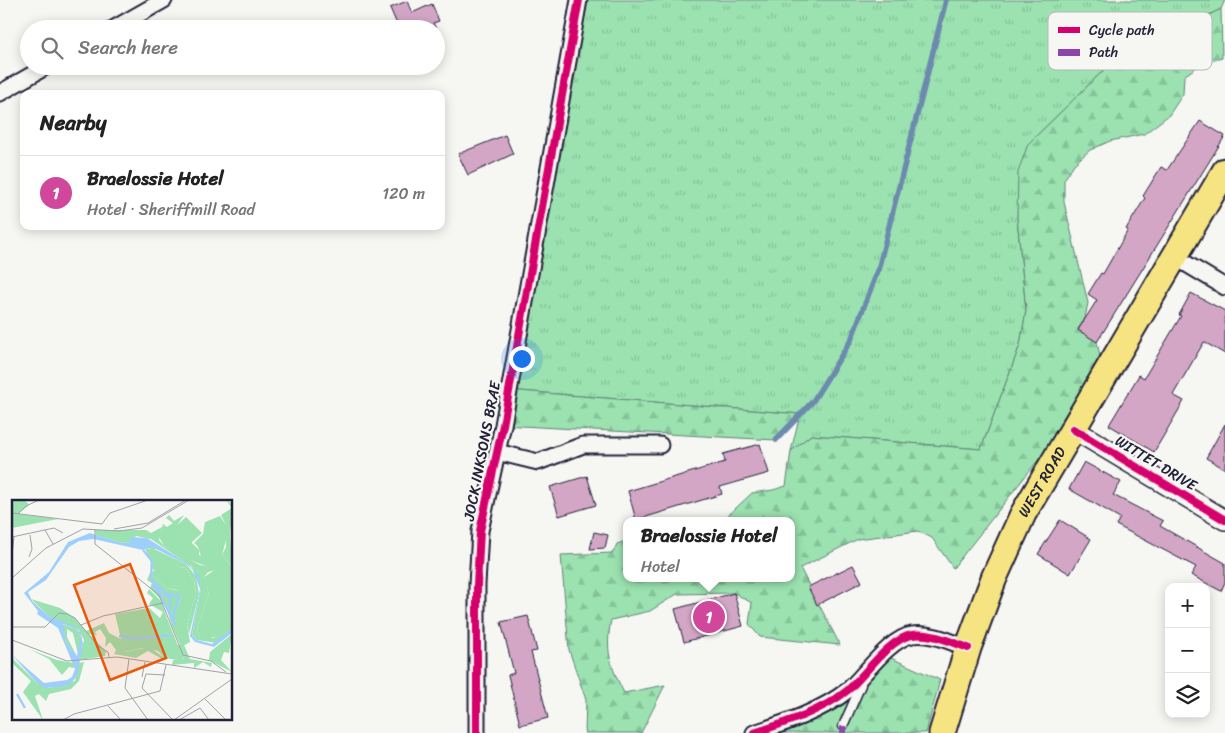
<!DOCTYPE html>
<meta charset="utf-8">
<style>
:root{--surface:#fff;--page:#f2f2f2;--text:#222;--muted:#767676;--line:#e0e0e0;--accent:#b45309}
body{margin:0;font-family:Sriracha,sans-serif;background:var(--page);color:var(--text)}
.controls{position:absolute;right:15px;bottom:15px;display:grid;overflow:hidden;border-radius:10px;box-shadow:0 2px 12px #0003}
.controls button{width:45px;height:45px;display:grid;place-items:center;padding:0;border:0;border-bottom:1px solid var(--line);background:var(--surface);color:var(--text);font:25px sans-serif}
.you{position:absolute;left:521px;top:358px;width:18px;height:18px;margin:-12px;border:4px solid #fff;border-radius:50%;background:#1a73e8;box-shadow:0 0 0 8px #1a73e833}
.badge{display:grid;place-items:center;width:32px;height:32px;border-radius:50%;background:var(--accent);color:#fff;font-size:16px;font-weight:700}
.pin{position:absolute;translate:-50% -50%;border:2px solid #fff;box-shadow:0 1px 5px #0006}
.popup{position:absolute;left:623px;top:517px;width:172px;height:65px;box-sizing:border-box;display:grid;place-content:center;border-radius:10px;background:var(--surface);filter:drop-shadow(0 1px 4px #0005);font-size:16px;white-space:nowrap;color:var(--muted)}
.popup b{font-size:19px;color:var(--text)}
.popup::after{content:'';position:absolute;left:50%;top:100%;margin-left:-10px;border:10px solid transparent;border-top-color:var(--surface)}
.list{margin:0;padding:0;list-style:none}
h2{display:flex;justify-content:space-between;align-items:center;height:65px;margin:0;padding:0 20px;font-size:21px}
h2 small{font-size:16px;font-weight:400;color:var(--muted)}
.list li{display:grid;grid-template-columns:32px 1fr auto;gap:15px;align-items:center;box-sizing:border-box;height:75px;padding:0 20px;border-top:1px solid var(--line)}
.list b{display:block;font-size:19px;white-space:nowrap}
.list p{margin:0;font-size:16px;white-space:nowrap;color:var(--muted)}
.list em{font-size:16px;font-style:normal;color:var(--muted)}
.icon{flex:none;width:28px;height:28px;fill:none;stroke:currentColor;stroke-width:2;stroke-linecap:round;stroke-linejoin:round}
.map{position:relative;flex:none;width:1225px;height:733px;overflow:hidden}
.search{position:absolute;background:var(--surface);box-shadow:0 2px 12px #0003;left:20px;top:20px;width:425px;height:55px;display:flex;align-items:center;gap:12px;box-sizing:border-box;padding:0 18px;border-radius:28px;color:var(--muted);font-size:19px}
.panel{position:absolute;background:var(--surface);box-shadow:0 2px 12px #0003;left:20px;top:90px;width:425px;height:140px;border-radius:10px}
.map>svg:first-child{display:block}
.grass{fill:url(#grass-tufts);stroke:#5e8276}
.forest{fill:url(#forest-firs);stroke:#5e8276}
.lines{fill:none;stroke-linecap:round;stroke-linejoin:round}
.stream{stroke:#6c8aae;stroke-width:5.5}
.building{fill:#d4a6c6;stroke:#22223b}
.service-casing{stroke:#22223b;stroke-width:11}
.minor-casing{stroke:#22223b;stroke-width:19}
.tertiary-casing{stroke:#22223b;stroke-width:22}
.trunk-casing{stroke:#22223b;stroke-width:29}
.service{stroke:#f6f6f2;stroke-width:8}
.minor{stroke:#f6f6f2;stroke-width:15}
.tertiary{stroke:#f6f6f2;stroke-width:19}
.trunk{stroke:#f6e381;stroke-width:25}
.quiet{stroke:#8e44ad;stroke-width:6;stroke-dasharray:12 6;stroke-linecap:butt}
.cycleway-casing{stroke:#f6f6f2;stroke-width:11}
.cycleway{stroke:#d6006c;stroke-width:8}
.labels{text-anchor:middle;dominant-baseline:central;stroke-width:4.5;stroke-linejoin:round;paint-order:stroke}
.street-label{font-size:15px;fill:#22223b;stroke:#f6f6f2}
.inset-river{fill:none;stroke:#9ecffb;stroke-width:2.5}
.inset-road{fill:none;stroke:#a1a1a9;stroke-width:1}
.view{fill:#e8590c;fill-opacity:0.15;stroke:#e8590c;stroke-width:2.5}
.inset-edge{fill:none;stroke:#22223b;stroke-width:2.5}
.key{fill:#f6f6f2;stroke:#b6b6bb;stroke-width:1}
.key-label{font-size:14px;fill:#22223b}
</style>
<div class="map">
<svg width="1225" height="733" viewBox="0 0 1225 733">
<defs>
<pattern id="grass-tufts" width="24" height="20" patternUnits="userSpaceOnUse" patternTransform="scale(1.25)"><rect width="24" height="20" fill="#9be2b0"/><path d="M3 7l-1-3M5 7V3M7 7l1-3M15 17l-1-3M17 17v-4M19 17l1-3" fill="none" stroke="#85c298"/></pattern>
<pattern id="forest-firs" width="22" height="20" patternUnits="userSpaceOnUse" patternTransform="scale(1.25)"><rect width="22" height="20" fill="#9be2b0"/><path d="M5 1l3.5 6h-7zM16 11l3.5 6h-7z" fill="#85c298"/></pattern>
</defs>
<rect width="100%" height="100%" fill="#f6f6f2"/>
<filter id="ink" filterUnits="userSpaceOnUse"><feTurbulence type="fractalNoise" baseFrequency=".02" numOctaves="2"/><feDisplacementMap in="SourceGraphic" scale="10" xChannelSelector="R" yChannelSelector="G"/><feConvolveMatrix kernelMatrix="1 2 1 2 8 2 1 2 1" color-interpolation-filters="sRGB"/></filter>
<g filter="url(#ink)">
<path class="grass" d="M579 0H1225L1221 9 1110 64 1028 144 1017 217 1026 311 1020 345 981 449 811 435 791 451 800 414 508 390Z"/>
<path class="forest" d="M1221 9 1222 58 1201 64 1184 76 1183 94 1169 115 1144 134 1110 141 1090 150 1074 164 1064 180V202L1088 303 1085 318 1078 329 1097 342 1100 356 1046 450 953 568 932 538 918 531 858 539 800 568 840 645 760 637 749 624 752 603 734 593 677 594 650 611 611 620C605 651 610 665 624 693L665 685 641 733H585L586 700 569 650 561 555 613 553 617 544 626 541V578H792V521H722L752 493 773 490 786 486 791 451 811 435 981 449 1020 345 1026 311 1017 217 1018 172 1028 144 1110 64Z
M508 390 800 414 776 440 503 425Z
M882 654 940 680 926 733H754L847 690Z"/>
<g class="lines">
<path class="stream" d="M776 440 813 401 851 340 878 270 946 0"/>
</g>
<path class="building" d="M407 1 412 13 432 4 439 21 433 23 436 29H399L390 8Z
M1200 121 1225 136 1097 342 1078 330 1097 300 1088 294 1101 273 1103 274 1128 230 1126 229 1145 198 1143 196 1161 167 1167 170Z
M505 135 513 154 468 175 458 154Z
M1191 293 1225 311V354L1204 342 1173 395 1184 401 1154 452 1109 425 1139 375 1144 378 1181 316 1179 315Z
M1225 424V469L1206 458Z
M760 444 769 473 720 487 722 494 636 520 628 491 725 462 723 454Z
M1084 462 1121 482 1113 495 1163 521 1160 526 1225 563V582L1221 591 1191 575 1196 567 1116 525 1120 518 1069 489Z
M587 476 596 505 559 516 550 487Z
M1060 520 1091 539 1070 574 1038 554Z
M594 532 608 535 605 548 590 549Z
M853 565 862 582 817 605 808 587Z
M734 593 743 626 684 642 675 609Z
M528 616 537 651 531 652 548 718 520 725 508 675 514 673 501 622Z"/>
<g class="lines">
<g class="service-casing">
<path id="service" d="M843 726 861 685"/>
</g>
<g class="minor-casing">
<path id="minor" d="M113 29 164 0
M0 93 47 66
M1175 257 1225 287
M497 452 538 462 583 445H660
M477 733V585L480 531 503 425 579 0
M754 733C785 723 822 711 848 690 864 676 890 638 912 635 930 632 951 642 968 648"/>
</g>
<g class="tertiary-casing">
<path id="tertiary" d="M1073 429 1225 520"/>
</g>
<g class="trunk-casing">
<g id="trunk">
<path id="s1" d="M942 733 968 648 994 578 1023 514 1225 171"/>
</g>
</g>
<use href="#service" class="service"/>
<use href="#minor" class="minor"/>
<use href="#tertiary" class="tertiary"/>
<use href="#trunk" class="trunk"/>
<path class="quiet" d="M843 726V733"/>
<g class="cycleway-casing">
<path id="cycleway" d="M1073 429 1225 520
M477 733V585L480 531 503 425 579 0
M754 733C785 723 822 711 848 690 864 676 890 638 912 635 930 632 951 642 968 648"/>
</g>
<use href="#cycleway" class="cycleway"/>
</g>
</g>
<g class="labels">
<g class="street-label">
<text transform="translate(482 451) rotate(-79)">JOCK INKSONS BRAE</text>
<text transform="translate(1156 463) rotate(31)">WITTET DRIVE</text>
<text stroke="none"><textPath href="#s1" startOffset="271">WEST ROAD</textPath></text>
</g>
</g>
<g transform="translate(12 500)">
<rect width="220" height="220" fill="#f6f6f2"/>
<path d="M214 0 220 4V17L210 55 220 67V114L207 136 196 138 187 135 185 128 197 94 192 77 203 70 171 57 152 46 147 37 151 24 155 27 161 23 154 18 157 15 162 21 172 15 164 27 187 50V55L201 58 182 43 191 34 193 22 208 16 214 25 209 15 220 8ZM133 48 146 51 168 68 173 67 182 81 184 93 175 125 178 142 169 147 159 124 169 97 165 90 154 88 138 73 142 71ZM137 108 148 118H155L172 161 153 158 146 151 131 148 112 152 103 114ZM17 149 45 160 62 163V168L57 167 50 175 37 159Z" fill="#9be2b0"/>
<path d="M0 0H13L17 5 6 14 46 19 0 28ZM220 17 218 33 220 67 210 55 214 47 213 30ZM150 27 147 40 152 46 188 65 209 69 196 72 192 77 197 94 185 128 187 135 202 138 220 114V129L205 143 185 140 180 135 189 88 180 67 139 39 124 36 118 42 110 43 84 35 83 30H134L139 33ZM130 39 136 40 146 48 142 49 174 64 184 76 187 94 177 134 175 125 184 93 182 81 173 67 168 68 135 47H141L127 46ZM184 42 201 58 200 64 191 61ZM138 73 154 88 167 91 169 97 159 124 154 105 138 88 140 83 135 80ZM137 89 149 101 155 118H148L151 112 137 104 141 98 135 93ZM19 99 48 108 63 118 74 131 92 123 97 133 109 139 113 152 137 147 153 158 150 159 136 151 124 158 102 154 104 150 98 142 93 147 94 138 88 129 83 132 85 135 77 134 94 151 93 156 67 160 72 140 67 130 37 116ZM50 124 64 129 69 137 70 143 66 154 61 133 55 129V137L65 157 54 142ZM220 134 217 153 212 152 209 160 220 172 197 160 198 152ZM166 145H172L178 159 200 163 199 167 191 162 182 168V163L160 165 161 160 172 159 164 149ZM0 158 25 183 37 188 63 181 67 163 72 162 67 181 59 189 37 194 34 201 27 194 23 196 31 220 11 192 19 181 0 163Z" fill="#9be2b0"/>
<path d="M174 17 190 33 179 43 163 27ZM197 28 210 29 209 51 195 50ZM159 34 177 45 171 55 152 44ZM202 71 220 76 200 73 193 80 197 87 220 94 206 92 220 98 219 114 196 104 202 90 194 86 192 78ZM195 105 217 115 212 128 189 119Z" fill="#9be2b0"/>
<path d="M78 33 110 43 118 42 119 37 135 38 176 64 186 74 189 88 180 135 185 140 200 144 220 129V133L202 147 183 142 178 136 188 89 181 70 174 64 140 47 131 50 81 39 67 41 57 47 34 80 16 92 20 101 37 116 62 126 69 133 71 144 65 176 58 185 47 187 33 188 25 183 0 155 32 183 55 180 60 177 63 169 46 128 25 114 26 111 12 93 37 72 56 42ZM51 124 64 129 69 137 65 156 54 142Z" fill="#9ecffb" fill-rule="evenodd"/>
<path class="inset-river" d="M131 50 140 61 139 78 145 92M141 81 150 97M143 83 158 98V110M152 94 167 96 160 122M149 97 164 126M107 136 123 139 159 135M5 194 13 208"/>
<path class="inset-road" d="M0 13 90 24M6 14 14 6 27 0M90 24 98 13 136 0M102 29 136 23 174 0M33 30 41 44M83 30V44L147 95 171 155 199 161 214 172M0 37 42 28 51 33M0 55 2 37M17 57 20 49 18 35M0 78 34 48 71 29 107 31 130 28 177 0M69 125 91 116 151 103M0 127H33L47 113 55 114 63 118 86 146 96 152 97 157M0 140 55 161 105 157 220 174M117 159 113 188 136 220M153 175 134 174 130 188 161 220M130 177 133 162M193 199 214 220M96 206 109 220M51 220 62 214 148 191 154 165M162 220 220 179M167 220 188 208 197 220"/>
<path class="view" d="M118 64 154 158 98 180 62 85Z"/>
<rect width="220" height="220" class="inset-edge"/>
</g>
<rect x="1048" y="12" width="164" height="58" rx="8" class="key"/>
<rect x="1058" y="27" width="22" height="6" fill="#d6006c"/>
<rect x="1058" y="49" width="22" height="7" fill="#8e44ad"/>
<g class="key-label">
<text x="1089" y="35">Cycle path</text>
<text x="1089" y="57">Path</text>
</g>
</svg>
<div class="controls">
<button>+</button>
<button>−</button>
<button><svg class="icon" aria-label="layers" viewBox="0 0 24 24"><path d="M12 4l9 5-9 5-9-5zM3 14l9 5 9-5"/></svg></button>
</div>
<div class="you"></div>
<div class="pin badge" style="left:709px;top:617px;background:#d1479c">1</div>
<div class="popup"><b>Braelossie Hotel</b>Hotel</div>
<div class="search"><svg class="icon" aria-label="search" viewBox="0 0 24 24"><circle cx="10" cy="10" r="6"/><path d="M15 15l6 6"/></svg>Search here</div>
<section class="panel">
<h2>Nearby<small></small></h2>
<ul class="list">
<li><span class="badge" style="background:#d1479c">1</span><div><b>Braelossie Hotel</b><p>Hotel · Sheriffmill Road</p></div><em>120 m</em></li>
</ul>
</section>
</div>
